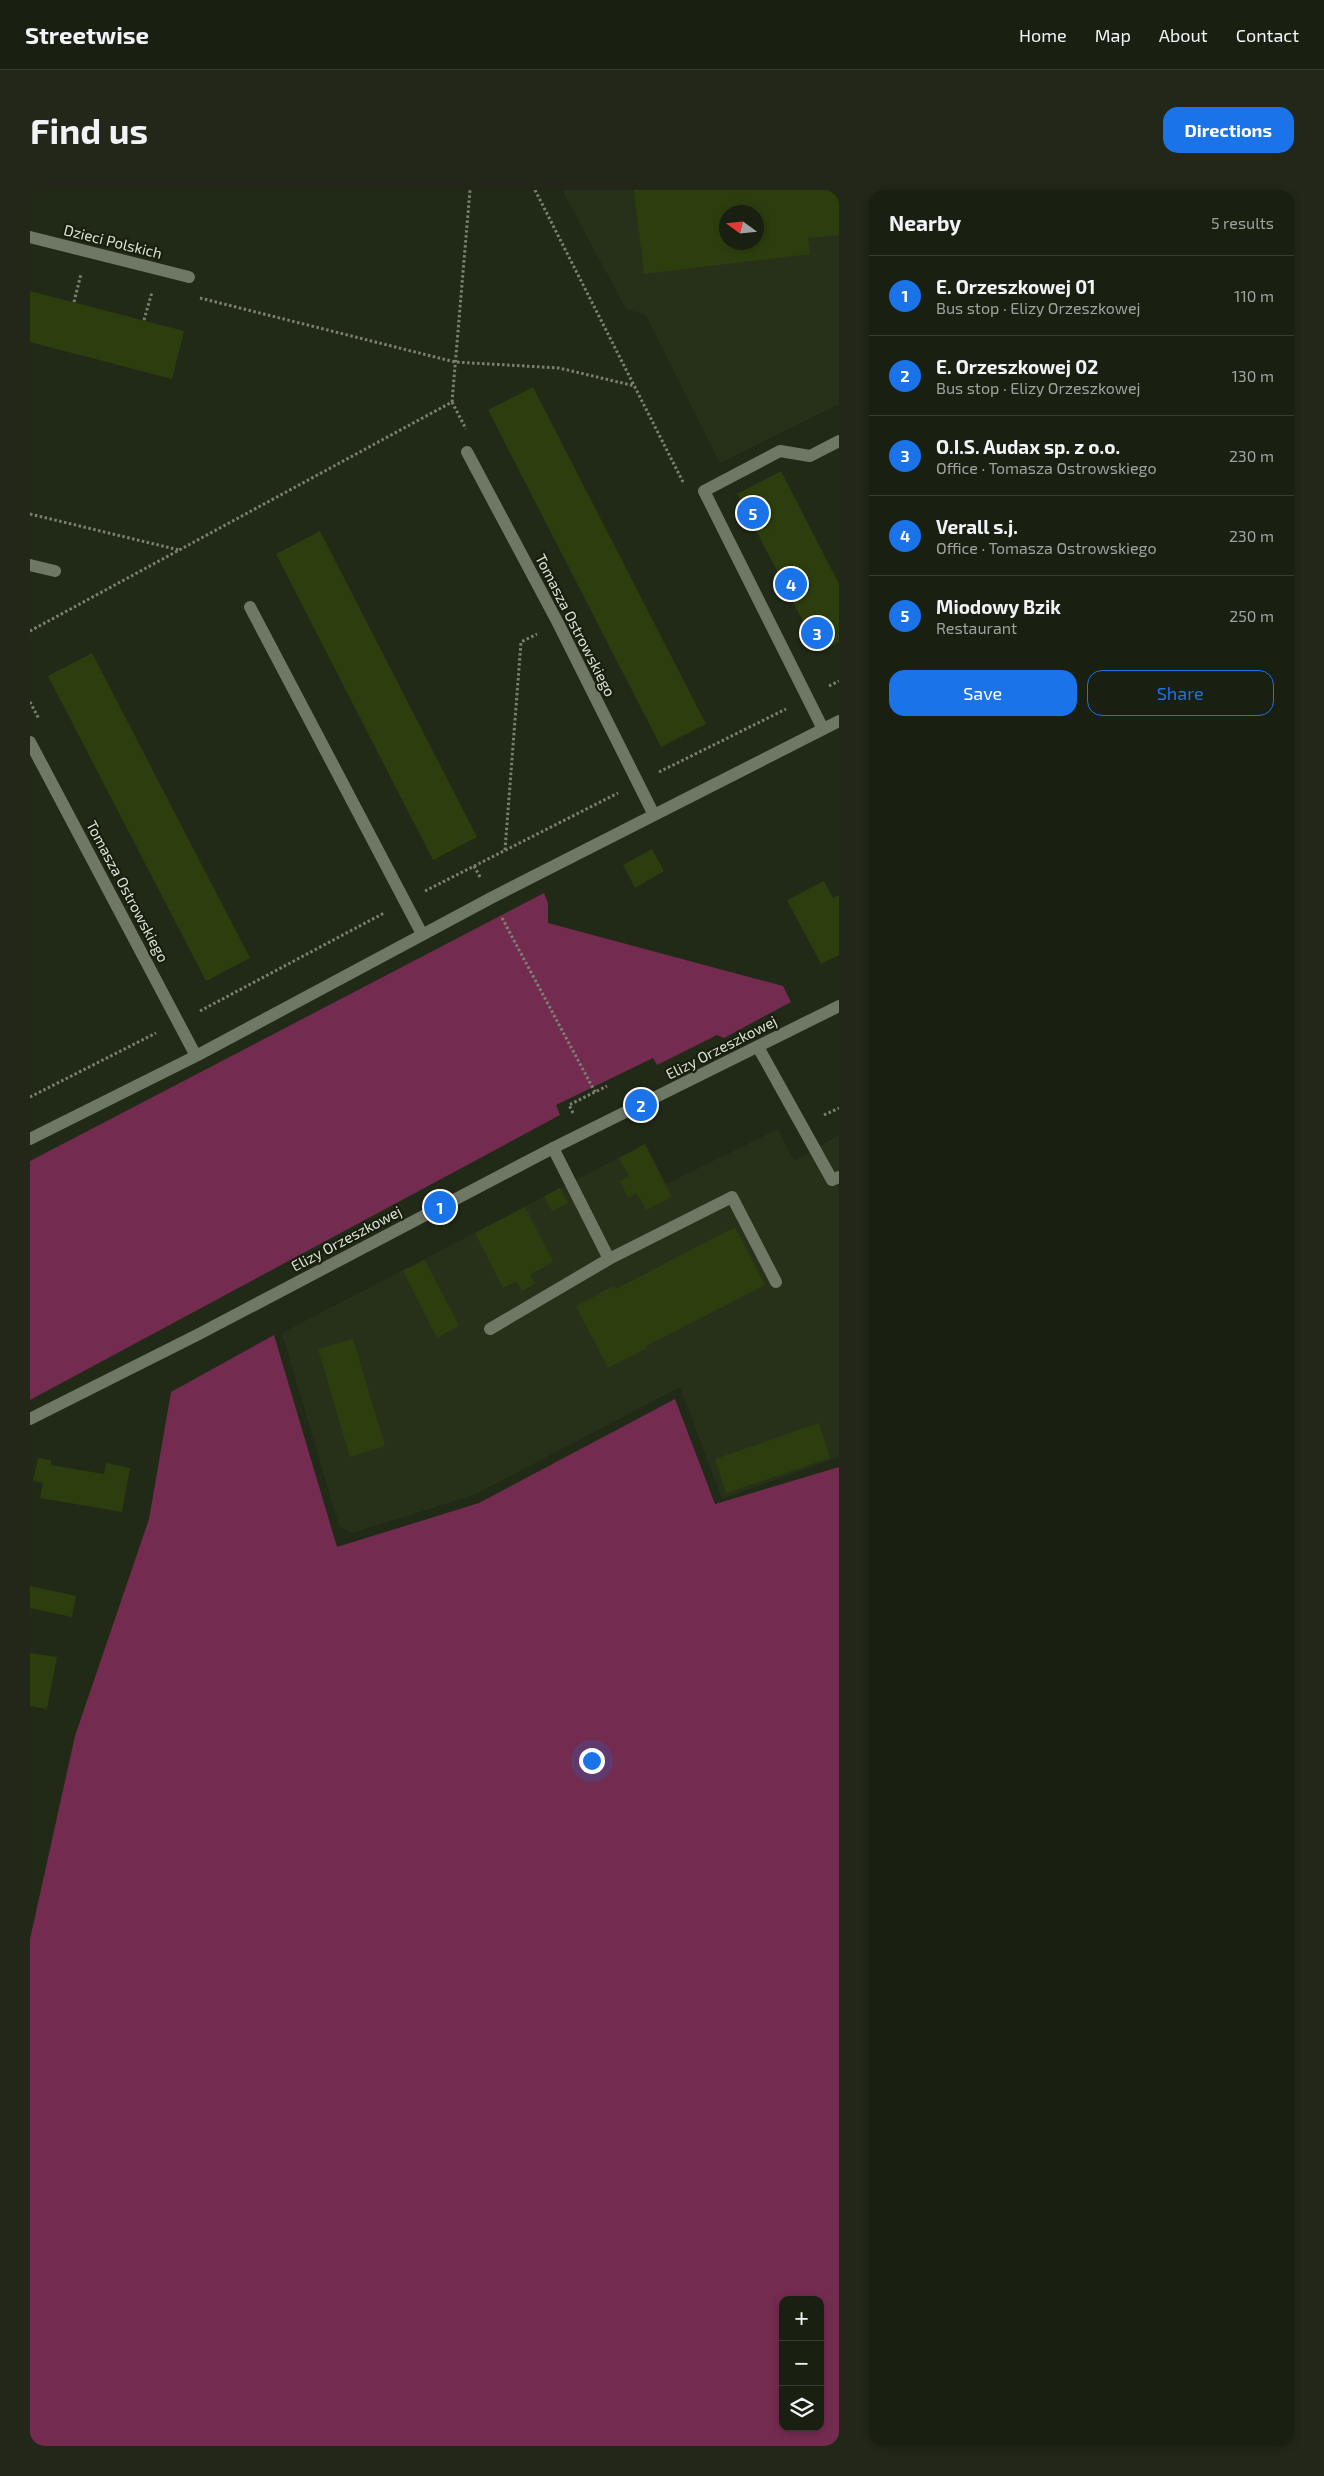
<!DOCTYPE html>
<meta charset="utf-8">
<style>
:root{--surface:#191f11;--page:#22271a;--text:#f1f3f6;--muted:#9fa29f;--line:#373d31;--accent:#1a73e8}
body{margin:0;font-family:"Exo 2",sans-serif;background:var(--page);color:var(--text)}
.controls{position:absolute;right:15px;bottom:15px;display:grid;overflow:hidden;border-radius:10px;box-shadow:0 2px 8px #0003}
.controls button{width:45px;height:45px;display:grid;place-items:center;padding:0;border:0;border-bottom:1px solid var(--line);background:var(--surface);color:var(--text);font:25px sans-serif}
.compass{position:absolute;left:689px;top:15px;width:45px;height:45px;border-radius:50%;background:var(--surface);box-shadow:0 2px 8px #0003;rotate:285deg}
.you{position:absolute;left:561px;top:1570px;width:18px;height:18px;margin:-12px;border:4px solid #fff;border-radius:50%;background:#1a73e8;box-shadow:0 0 0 8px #1a73e833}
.badge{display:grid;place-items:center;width:32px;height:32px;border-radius:50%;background:var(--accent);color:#fff;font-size:16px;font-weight:700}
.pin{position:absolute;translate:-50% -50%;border:2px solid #fff;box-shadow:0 1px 5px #0006}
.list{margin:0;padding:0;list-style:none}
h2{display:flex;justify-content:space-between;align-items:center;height:65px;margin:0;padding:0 20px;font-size:21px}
h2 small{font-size:16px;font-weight:400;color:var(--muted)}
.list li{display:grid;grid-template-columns:32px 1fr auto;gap:15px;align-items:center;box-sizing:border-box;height:80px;padding:0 20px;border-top:1px solid var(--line)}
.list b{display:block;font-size:19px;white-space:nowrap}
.list p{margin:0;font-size:16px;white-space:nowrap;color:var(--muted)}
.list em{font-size:16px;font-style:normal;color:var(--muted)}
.actions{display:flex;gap:10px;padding:15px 20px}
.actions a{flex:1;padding:11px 0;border:1px solid var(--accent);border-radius:15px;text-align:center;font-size:18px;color:var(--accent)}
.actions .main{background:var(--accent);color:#fff}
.icon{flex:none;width:28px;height:28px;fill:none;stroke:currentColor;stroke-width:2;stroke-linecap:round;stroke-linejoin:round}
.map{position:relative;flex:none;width:809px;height:2256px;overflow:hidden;border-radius:15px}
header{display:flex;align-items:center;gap:30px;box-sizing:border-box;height:70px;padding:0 25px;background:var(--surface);border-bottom:1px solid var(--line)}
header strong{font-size:24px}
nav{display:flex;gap:28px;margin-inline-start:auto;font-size:18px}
.intro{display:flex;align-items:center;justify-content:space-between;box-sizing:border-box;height:120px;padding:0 30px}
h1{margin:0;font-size:35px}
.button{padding:12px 22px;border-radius:15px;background:var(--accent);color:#fff;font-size:18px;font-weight:700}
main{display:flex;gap:30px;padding:0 30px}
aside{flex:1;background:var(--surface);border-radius:15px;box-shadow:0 2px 8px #0003}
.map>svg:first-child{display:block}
.built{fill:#273119;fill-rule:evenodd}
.green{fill:#732c4f;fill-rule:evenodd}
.building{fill:#2d3e0e;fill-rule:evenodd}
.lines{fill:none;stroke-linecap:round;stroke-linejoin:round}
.path{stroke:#7b8172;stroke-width:3;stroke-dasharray:2.5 2.5;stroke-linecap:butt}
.lane{stroke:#6f7864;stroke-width:12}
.street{stroke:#6f7864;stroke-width:12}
.secondary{stroke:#6f7864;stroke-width:12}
.labels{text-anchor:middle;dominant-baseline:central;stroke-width:4.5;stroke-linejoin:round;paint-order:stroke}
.street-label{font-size:15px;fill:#dbe0d5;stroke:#181f0e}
</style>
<header>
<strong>Streetwise</strong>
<nav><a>Home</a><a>Map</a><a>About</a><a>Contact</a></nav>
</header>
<div class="intro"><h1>Find us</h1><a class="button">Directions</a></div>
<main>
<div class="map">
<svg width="809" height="2256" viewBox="0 0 809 2256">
<rect width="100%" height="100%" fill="#212917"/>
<path class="built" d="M532 0H809V214L690 273 616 125 596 119ZM696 22H726V52H696Z
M748 939 764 971 809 945V1267L692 1309 650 1197 444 1305 322 1343 309 1336 252 1143 615 954 636 994Z"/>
<path class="green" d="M514 703 518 713V733L753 796 761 812 694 848 687 845 627 875 623 868 526 915 530 925 0 1210V971Z
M244 1145 307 1357 449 1313 645 1209 685 1314 809 1277V2256H0V1749L45 1546 119 1329 141 1202ZM753 2110H790V2237H753Z"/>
<path class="building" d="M604 0H809V45L778 48 780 64 614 84ZM696 22H726V52H696Z
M0 101 154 141 142 189 0 152Z
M503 197 676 534 631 557 458 220Z
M751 281 809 394V452L789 462 707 304Z
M290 341 447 647 403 670 246 364Z
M62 463 220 768 176 791 18 486Z
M622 659 634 681 605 698 593 675Z
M794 691 803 708 809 705V765L791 774 757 710Z
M615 954 642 1007 616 1020 607 1003 598 1008 590 991 599 986 589 968Z
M530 998 538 1013 522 1021 514 1006Z
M495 1017 523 1072 500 1084 505 1094 492 1101 487 1091 473 1098 445 1043Z
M705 1037 735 1095 616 1156 617 1158 578 1178 546 1116 584 1096 586 1099Z
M395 1070 429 1136 407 1148 373 1081Z
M323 1149 355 1256 320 1267 288 1159Z
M789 1233 800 1268 696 1303 685 1269Z
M8 1268 21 1270V1275L74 1284 76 1273 100 1278 92 1322 10 1308 13 1293 3 1291Z
M0 1396 46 1406 42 1427 0 1418Z
M0 1463 27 1467 17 1519 0 1516Z"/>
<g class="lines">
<path class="path" d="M505 0 653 292
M170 108 425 172 529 178 605 196
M44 112 51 84
M114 130 122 102
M422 212 436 239
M0 324 149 360
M0 441 422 212 440 0
M799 496 809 491
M0 512 9 529
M629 582 756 519
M475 660 491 452 507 444
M444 676 450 687
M395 701 588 603
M472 728 565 902
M170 821 354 723
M0 907 126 843
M543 923 539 915 577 896
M794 925 809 918"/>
<path class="lane" d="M728 857 802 990 809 987
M523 958 579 1069
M460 1139 579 1069 702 1007 746 1092"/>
<path class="street" d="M0 47 159 87
M437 262 528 433 624 625
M0 375 25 381
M220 417 392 744
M793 539 674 301 750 261 780 266 809 251
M0 552 166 866
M0 949 166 866 461 708 809 531"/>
<path class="secondary" d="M0 1229 169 1144 523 958 809 816"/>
</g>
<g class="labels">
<g class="street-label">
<text transform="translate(83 51) rotate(14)">Dzieci Polskich</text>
<text transform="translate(546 435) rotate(63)">Tomasza Ostrowskiego</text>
<text transform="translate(98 701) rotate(62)">Tomasza Ostrowskiego</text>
<text transform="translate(691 857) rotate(-27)">Elizy Orzeszkowej</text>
<text transform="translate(316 1048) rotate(-28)">Elizy Orzeszkowej</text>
</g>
</g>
</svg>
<div class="controls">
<button>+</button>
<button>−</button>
<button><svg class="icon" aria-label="layers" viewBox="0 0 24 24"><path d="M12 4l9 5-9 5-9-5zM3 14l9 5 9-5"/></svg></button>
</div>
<svg class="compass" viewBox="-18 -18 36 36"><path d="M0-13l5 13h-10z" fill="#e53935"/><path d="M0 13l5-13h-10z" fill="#9fa29f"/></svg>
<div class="you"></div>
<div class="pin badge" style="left:410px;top:1017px">1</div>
<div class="pin badge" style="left:611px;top:915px">2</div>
<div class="pin badge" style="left:787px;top:443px">3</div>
<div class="pin badge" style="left:761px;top:394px">4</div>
<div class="pin badge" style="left:723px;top:323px">5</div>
</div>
<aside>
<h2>Nearby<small>5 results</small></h2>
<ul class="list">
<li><span class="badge">1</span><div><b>E. Orzeszkowej 01</b><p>Bus stop · Elizy Orzeszkowej</p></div><em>110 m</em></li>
<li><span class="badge">2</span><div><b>E. Orzeszkowej 02</b><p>Bus stop · Elizy Orzeszkowej</p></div><em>130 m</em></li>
<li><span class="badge">3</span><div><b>O.I.S. Audax sp. z o.o.</b><p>Office · Tomasza Ostrowskiego</p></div><em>230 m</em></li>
<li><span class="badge">4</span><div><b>Verall s.j.</b><p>Office · Tomasza Ostrowskiego</p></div><em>230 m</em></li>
<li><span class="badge">5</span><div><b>Miodowy Bzik</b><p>Restaurant</p></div><em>250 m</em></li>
</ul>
<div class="actions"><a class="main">Save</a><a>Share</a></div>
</aside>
</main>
